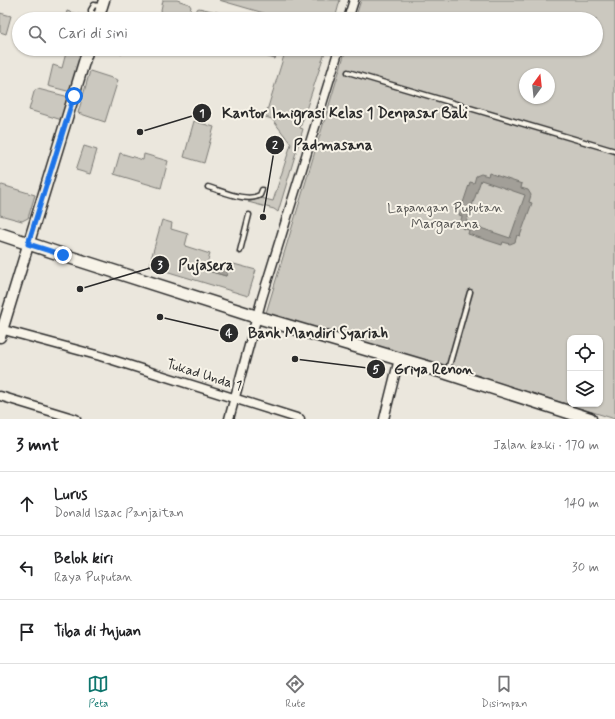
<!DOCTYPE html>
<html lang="id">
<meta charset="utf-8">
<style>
:root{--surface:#fff;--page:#f6f6f6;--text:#202124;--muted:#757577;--line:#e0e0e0;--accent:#0f766e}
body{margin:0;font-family:Mynerve,sans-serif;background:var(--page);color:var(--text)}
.controls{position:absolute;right:12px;bottom:12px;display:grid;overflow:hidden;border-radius:8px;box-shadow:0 1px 3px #0004}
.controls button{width:36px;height:36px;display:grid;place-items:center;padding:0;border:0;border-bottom:1px solid var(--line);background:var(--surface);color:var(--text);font:20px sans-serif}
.compass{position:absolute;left:519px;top:68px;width:36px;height:36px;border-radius:50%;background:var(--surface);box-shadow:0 1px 3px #0004;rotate:15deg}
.stop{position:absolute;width:12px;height:12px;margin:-9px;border:3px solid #1a73e8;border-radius:50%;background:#fff}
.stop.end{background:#1a73e8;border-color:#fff;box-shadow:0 1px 4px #0008}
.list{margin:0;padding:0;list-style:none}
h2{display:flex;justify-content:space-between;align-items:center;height:52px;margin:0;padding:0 16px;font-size:17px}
h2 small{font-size:13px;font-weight:400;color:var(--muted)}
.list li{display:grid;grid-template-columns:26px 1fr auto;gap:12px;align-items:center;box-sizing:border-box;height:64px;padding:0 16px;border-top:1px solid var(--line)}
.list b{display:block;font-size:15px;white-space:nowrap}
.list p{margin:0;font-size:13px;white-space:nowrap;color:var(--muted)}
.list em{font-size:13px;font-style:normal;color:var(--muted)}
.icon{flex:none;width:22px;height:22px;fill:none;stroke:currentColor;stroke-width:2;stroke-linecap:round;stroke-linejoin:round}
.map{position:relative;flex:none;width:615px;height:419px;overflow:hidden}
.search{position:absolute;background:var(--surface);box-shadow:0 1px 3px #0004;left:12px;right:12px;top:12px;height:44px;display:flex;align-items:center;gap:10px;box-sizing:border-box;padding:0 14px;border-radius:22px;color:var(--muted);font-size:15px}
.sheet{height:244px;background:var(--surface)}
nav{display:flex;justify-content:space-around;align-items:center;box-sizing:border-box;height:56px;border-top:1px solid var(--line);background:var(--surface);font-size:11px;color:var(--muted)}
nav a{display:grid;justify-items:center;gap:2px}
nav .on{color:var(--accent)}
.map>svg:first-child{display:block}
.green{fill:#cbc8bf;stroke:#7b7a75;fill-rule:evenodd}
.water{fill:#a29f98;stroke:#72716c;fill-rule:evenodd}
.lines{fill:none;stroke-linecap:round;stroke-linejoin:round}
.service-casing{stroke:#2b2b2b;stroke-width:7}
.minor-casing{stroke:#2b2b2b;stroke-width:11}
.tertiary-casing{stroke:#2b2b2b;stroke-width:13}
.secondary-casing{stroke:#2b2b2b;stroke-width:15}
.service{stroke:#f7f3e8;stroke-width:4}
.minor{stroke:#f7f3e8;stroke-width:8}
.tertiary{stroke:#f7f3e8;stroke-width:10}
.secondary{stroke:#f7f3e8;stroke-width:12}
.route{stroke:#1a73e8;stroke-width:5}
.labels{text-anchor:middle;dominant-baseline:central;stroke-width:4;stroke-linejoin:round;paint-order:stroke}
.park-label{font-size:14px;fill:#535250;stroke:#f7f3e8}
.street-label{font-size:14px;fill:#2b2b2b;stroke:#f7f3e8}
.leader{fill:none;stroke:#2b2b2b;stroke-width:1.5}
.callout-dot{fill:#2b2b2b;stroke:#f7f3e8;stroke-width:1.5}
.mark-label{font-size:12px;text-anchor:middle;font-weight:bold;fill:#fff}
.callout-label{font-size:15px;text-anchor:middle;font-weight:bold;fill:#2b2b2b;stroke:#f7f3e8;stroke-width:4;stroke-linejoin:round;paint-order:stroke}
</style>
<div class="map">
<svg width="615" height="419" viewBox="0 0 615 419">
<rect width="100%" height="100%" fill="#ebe7dd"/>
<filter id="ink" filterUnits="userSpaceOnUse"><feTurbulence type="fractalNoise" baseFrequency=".025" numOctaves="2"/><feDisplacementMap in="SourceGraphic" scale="8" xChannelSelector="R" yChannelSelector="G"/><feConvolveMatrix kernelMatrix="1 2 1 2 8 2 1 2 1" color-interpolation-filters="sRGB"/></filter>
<g filter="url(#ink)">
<path class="green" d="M163 0H177L189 4 191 7 187 18 180 19 162 14 161 10Z
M219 0H340L335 19H274V16Z
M361 0H615V419L448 367 266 313 346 49H596V19H355ZM525 74H549V98H525ZM570 338H600V404H570Z
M199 8 230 15 229 19H195L197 9Z
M67 11 70 12 93 18 65 19Z
M0 13 11 16 6 34 0 32Z
M67 49H84L71 92 48 86 53 65 62 68Z
M267 49H278L275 59 265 56Z
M286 49H326L300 128 303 129 278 212 274 209 248 202 261 198 273 201 291 144 272 119 265 117Z
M90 71 118 80 105 122 78 113Z
M38 89 69 97 62 120 29 110 34 92 35 90Z
M194 121 214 127 204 163 184 157Z
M84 146 97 150 90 174 76 170Z
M120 153 143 160 144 154 168 161 161 188 114 174Z
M2 185 35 195 28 218 22 221 0 215V186Z
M162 220 172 223 171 229 188 234 185 246 210 254 205 270 226 276 230 263 256 270 248 296 149 266Z"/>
<path class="water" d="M489 173 522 184 521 188 528 190 531 195 529 202 532 203 520 236 517 235 515 242 510 244 503 242 502 245 468 234 469 230 462 228 460 224 462 216 459 215 470 182 474 183 476 176 481 174 488 176ZM481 180 525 195 510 238 466 223Z
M207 263 228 270 226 276 205 270Z"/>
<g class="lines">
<g class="service-casing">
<path id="service" d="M99 16 91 12V10L94 5 102 7
M119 49 123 50
M348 72 615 151
M208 187C222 191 247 203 260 195L262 190
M240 251 249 215
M447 373 470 292"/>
</g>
<g class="minor-casing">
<path id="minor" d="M348 19 354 0
M0 329 100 356 300 419
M0 396 76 419
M229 419 262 298 339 49
M384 419 399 359"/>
</g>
<g class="tertiary-casing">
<path id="tertiary" d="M98 19 104 0
M0 337 88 49"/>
</g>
<g class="secondary-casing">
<path id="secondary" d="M0 234 69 257 257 317 447 373 590 419"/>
</g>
<use href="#service" class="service"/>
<use href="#minor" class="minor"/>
<use href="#tertiary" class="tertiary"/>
<use href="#secondary" class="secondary"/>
</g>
</g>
<g class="lines" filter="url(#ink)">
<path class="route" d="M63 255 28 244 74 96"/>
</g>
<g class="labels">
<g class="park-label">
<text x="445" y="208">Lapangan Puputan<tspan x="445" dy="16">Margarana</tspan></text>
</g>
<g class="street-label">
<text transform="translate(204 375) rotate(17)">Tukad Unda 1</text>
</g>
</g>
<path class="leader" d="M140 132L202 113M263 217L275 145M80 289L160 265M160 317L229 333M295 359L376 369"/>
<g class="callout-dot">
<circle cx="140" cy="132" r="4"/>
<circle cx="263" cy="217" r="4"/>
<circle cx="80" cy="289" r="4"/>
<circle cx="160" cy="317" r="4"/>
<circle cx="295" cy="359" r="4"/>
<circle cx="202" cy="113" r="10"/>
<circle cx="275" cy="145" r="10"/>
<circle cx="160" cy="265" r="10"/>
<circle cx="229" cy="333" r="10"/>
<circle cx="376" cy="369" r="10"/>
</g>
<g class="mark-label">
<text x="202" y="117">1</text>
<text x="275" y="149">2</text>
<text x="160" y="269">3</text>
<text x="229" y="337">4</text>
<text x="376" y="373">5</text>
</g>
<g class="callout-label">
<text x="345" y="118">Kantor Imigrasi Kelas 1 Denpasar Bali</text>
<text x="333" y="150">Padmasana</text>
<text x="206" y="270">Pujasera</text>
<text x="318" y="338">Bank Mandiri Syariah</text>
<text x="434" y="374">Griya Renon</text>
</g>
</svg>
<div class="controls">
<button><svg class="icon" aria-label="locate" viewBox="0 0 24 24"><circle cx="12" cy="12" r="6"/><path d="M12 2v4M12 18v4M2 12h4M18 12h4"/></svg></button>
<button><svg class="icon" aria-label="layers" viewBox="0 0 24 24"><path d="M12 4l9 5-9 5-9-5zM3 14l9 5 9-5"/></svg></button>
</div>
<svg class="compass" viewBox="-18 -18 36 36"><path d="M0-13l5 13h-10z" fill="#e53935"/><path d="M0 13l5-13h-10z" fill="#757577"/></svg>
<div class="stop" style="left:74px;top:96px"></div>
<div class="stop end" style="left:63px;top:255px"></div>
<div class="search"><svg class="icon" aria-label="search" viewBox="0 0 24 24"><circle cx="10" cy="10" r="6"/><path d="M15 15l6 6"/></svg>Cari di sini</div>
</div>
<section class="sheet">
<h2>3 mnt<small>Jalan kaki · 170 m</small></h2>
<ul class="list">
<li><svg class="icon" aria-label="ahead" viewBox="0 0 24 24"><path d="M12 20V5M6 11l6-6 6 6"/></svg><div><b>Lurus</b><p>Donald Isaac Panjaitan</p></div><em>140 m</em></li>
<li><svg class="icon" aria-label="left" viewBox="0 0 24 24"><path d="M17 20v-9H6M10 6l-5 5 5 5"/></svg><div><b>Belok kiri</b><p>Raya Puputan</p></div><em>30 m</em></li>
<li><svg class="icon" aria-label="arrive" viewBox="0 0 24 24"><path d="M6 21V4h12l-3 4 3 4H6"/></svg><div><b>Tiba di tujuan</b></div></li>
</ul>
</section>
<nav>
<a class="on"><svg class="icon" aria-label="map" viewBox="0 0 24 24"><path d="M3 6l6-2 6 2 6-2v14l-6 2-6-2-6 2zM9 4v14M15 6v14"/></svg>Peta</a>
<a><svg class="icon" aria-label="directions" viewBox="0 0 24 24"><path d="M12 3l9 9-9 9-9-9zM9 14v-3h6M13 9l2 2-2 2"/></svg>Rute</a>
<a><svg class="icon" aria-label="saved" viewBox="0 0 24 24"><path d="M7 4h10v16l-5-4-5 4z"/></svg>Disimpan</a>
</nav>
